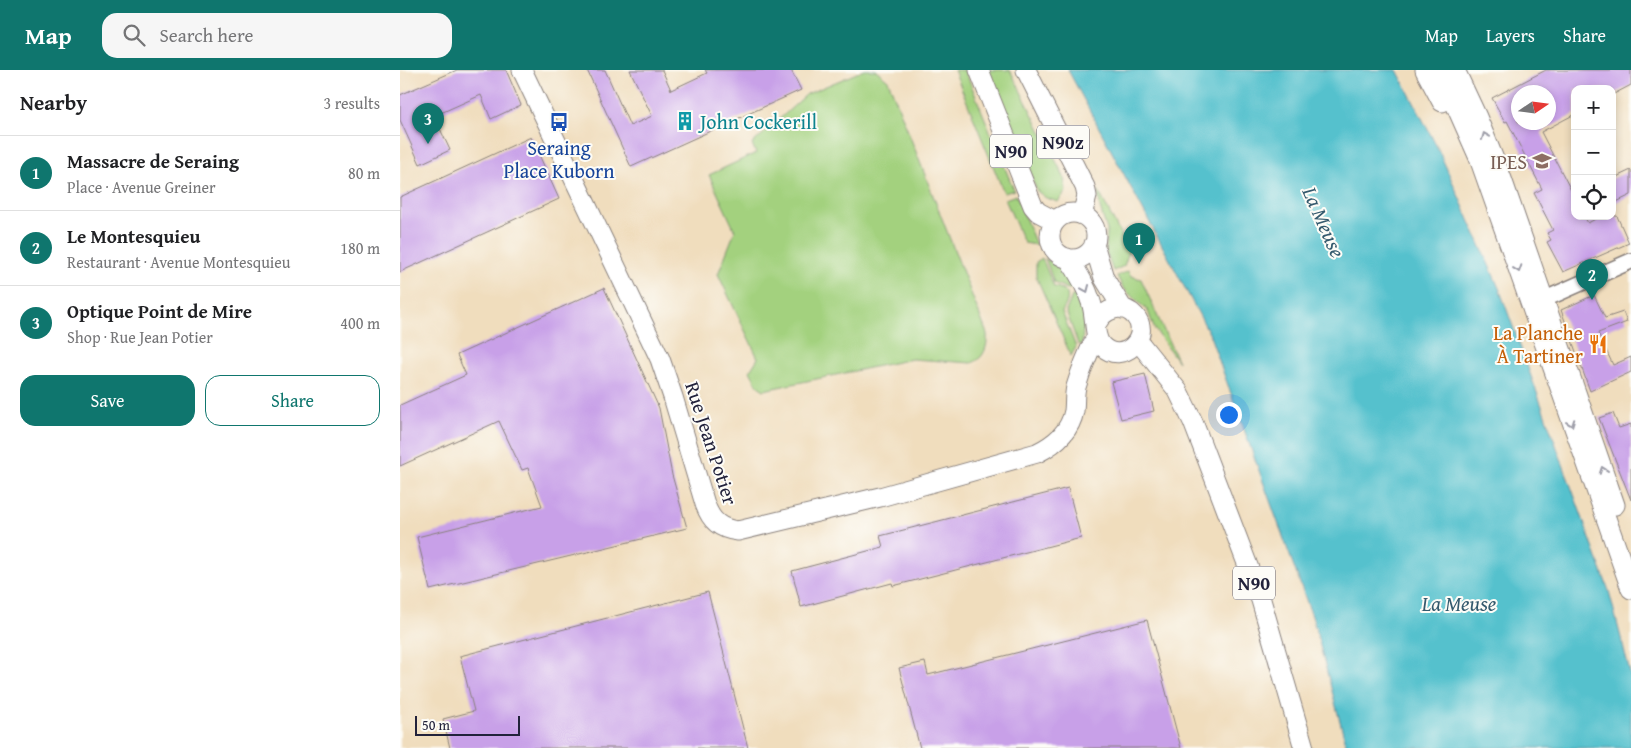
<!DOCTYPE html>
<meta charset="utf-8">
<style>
:root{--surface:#fff;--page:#f6f6f6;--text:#202124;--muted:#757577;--line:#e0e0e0;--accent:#0f766e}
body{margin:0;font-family:"Gentium Book Plus",serif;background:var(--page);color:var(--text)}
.controls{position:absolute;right:15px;top:15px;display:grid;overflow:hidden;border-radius:10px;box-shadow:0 2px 8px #0003}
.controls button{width:45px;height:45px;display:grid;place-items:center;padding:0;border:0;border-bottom:1px solid var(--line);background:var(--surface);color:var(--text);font:25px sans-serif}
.compass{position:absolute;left:1111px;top:15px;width:45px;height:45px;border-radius:50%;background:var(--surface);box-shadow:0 2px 8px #0003;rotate:77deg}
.scale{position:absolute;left:15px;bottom:12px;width:105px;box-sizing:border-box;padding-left:5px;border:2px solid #22223b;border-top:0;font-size:14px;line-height:18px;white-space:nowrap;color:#22223b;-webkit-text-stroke:4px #fdfcf7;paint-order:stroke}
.you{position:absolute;left:828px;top:344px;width:18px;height:18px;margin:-12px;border:4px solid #fff;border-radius:50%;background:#1a73e8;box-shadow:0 0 0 8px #1a73e833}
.badge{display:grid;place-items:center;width:32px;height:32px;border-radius:50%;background:var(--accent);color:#fff;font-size:16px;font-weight:700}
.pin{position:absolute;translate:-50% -41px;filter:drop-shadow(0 1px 2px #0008)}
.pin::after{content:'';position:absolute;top:26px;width:18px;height:15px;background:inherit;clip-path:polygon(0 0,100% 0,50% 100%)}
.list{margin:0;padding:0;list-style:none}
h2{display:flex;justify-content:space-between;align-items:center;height:65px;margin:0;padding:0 20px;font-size:21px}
h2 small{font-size:16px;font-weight:400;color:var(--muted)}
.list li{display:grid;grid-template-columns:32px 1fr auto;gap:15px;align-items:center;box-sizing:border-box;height:75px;padding:0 20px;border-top:1px solid var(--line)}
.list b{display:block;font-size:19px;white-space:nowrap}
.list p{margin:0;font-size:16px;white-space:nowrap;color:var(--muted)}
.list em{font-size:16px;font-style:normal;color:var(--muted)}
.actions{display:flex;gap:10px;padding:15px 20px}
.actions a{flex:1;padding:11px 0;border:1px solid var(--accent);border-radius:15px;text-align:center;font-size:18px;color:var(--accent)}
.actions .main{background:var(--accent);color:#fff}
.icon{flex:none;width:28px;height:28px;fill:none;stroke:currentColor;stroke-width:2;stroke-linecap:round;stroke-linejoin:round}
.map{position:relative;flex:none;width:1231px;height:678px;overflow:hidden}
header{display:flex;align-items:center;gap:30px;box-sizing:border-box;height:70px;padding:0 25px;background:var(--accent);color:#fff}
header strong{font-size:24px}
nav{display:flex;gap:28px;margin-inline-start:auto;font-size:18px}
.search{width:350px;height:45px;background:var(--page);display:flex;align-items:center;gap:12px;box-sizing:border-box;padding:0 18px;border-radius:15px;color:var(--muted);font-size:19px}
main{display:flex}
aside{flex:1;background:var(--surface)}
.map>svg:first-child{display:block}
.green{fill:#a3d17e;stroke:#627a5c}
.water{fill:#54c1cd;stroke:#3b7284}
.building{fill:#c8a0e8;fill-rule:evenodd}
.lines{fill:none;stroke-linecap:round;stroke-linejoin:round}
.minor-casing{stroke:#89807c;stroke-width:18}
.major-casing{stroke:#89807c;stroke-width:21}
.minor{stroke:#fff;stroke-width:15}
.major{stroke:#fff;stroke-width:19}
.oneway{stroke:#9c9ca7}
.labels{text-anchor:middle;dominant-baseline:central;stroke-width:4;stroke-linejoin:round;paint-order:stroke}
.shield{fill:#fdfcf7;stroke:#646373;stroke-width:1}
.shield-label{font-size:19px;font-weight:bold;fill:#22223b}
.culture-label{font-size:20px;fill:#0d838f;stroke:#fdfcf7;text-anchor:start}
.transit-label{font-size:20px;fill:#164399;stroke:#fdfcf7}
.education-label{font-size:20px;fill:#785e54;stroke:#fdfcf7;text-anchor:end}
.food-label{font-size:20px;fill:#c56008;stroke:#fdfcf7;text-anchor:end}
.street-label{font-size:20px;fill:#22223b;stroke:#fdfcf7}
.water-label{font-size:21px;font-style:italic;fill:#345a6e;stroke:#fdfcf7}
</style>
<header>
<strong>Map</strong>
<div class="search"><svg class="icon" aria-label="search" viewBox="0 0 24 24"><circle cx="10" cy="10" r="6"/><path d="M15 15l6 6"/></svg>Search here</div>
<nav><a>Map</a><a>Layers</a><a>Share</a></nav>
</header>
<main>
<aside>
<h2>Nearby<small>3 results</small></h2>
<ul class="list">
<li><span class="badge">1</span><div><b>Massacre de Seraing</b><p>Place · Avenue Greiner</p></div><em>80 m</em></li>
<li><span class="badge">2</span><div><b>Le Montesquieu</b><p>Restaurant · Avenue Montesquieu</p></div><em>180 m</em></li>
<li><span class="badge">3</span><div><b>Optique Point de Mire</b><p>Shop · Rue Jean Potier</p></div><em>400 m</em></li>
</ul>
<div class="actions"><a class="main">Save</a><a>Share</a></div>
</aside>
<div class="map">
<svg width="1231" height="678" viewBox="0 0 1231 678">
<rect width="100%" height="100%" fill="#fdfcf7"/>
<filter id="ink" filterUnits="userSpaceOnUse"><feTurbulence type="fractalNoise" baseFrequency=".02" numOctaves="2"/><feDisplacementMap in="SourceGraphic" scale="10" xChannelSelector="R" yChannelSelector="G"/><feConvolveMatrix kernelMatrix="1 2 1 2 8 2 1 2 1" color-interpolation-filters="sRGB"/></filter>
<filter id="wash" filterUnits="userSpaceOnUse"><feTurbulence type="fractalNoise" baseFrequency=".0096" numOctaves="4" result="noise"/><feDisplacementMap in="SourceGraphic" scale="20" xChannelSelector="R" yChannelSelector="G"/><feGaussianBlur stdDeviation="1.12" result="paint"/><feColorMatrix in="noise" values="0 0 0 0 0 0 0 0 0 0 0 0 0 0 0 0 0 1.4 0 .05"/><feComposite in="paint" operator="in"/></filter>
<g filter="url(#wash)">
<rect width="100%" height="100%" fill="#f0ddbd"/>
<path class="green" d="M464 0H476L488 10 587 264C588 277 584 288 572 293L512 289 364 320 358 316 350 301 358 288 318 204 335 161 309 105 356 83 352 74 407 24Z
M554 0H565L614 120 604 123Z
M587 0H610L664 107 666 121 658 132 646 128 637 121Z
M698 120 729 181 724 196 713 201 706 182 707 160 700 138Z
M616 125 636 175 624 173 605 129Z
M642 188 654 217C671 219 670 229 662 242L676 277 671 286 636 206V192Z
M645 188 664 202 673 218 668 219 654 213Z
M728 201 731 206 741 209 778 292 754 258 748 241 723 218 717 206Z
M676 224 684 249 682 275 678 274 666 241 672 226Z"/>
<path class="water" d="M668 0H997L1038 79 1099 218 1209 521 1231 607V678H947L913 549 809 263Z"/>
<g id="blocks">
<path class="building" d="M57 0H106L121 35 91 49 81 25 34 46 50 80 20 94 0 50V25Z
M187 0H205L230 56 252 46 230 0H262L271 20 307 3 305 0H391L401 20 231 97Z
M1146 0H1231V15L1212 25V19H1175V44L1141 62 1175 128V146H1184L1188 153 1201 146H1217L1229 173 1163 202 1147 172 1151 170 1147 163 1153 160 1134 123 1142 119 1107 51 1105 52 1092 28ZM1118 22H1148V52H1118Z
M131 67 159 129 0 202V127Z
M1231 100V125L1212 134V109Z
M204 218 259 338 272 405 287 458 30 520 17 467 142 436 128 398 122 400 99 351 0 396V335L66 305 57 285Z
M1194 225 1205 248 1223 242 1227 252 1198 263 1213 295 1231 287V302L1190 321 1161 240Z
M745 304 754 341 721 349 711 312Z
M1213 343 1219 358 1231 354V430L1199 348Z
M668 418 681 468 493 516 492 513 401 537 392 501 483 477 480 466Z
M308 522 348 678H50L43 649 74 641 60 586Z
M747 550 781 678H520L499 598 525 592 528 605Z"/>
</g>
</g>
<g filter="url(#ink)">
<use href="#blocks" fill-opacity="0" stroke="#89807c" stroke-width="1"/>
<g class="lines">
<g class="minor-casing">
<path id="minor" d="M1143 230 1231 191"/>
</g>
<g class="major-casing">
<path id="major" d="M122 0 260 289 273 327 305 434C311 451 320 459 338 461L480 427 637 383C655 374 670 362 674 341 675 333 674 325 676 317 681 300 688 283 696 267
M579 0 633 136 638 142 655 151
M626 0 685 117 687 126 682 145
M1025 0 1042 32
M1040 0 1079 88 1231 519
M1055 0 1077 47 1102 109 1215 435
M650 166a23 23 0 1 1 46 0a23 23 0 1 1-46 0Z
M694 174 704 208 723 239
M668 188C678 202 686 216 691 232 696 245 693 267 702 276 722 296 753 267 735 246 722 232 704 239 697 253
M738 271 778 321 793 352 861 530 904 678"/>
</g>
<use href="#minor" class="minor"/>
<use href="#major" class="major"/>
</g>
<defs><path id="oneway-chevron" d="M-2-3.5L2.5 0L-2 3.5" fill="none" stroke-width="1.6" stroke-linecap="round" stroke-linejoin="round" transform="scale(1.25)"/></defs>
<g class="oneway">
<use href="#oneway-chevron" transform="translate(1085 66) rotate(-112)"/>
<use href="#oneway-chevron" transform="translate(1118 199) rotate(71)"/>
<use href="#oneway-chevron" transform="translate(686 219) rotate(67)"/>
<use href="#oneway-chevron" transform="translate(1171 353) rotate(70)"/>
<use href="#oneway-chevron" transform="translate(1203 400) rotate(-110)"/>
</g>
</g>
<defs>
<g id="building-bare" transform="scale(1.5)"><path d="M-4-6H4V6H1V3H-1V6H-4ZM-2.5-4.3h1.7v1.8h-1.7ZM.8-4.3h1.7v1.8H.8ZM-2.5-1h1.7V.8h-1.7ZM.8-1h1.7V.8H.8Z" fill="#0f9aa8" stroke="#fdfcf7" stroke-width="2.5" paint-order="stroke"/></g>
<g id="bus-bare" transform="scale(1.5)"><path d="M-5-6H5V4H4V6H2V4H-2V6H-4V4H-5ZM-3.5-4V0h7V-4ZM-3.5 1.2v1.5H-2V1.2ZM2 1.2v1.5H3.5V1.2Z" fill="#1a4fb4" stroke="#fdfcf7" stroke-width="2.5" paint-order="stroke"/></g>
<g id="school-bare" transform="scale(1.5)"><path d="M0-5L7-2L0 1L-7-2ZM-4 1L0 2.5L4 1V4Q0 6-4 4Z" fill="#8d6e63" stroke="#fdfcf7" stroke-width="2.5" paint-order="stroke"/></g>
<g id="restaurant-bare" transform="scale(1.5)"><path d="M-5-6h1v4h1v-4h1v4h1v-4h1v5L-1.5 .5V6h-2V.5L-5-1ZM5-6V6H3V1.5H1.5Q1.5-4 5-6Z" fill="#e8710a" stroke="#fdfcf7" stroke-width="2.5" paint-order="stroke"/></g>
</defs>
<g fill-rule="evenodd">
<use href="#building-bare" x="285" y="51"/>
<use href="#bus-bare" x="159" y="52"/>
<use href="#school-bare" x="1142" y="91"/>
<use href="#restaurant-bare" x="1198" y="274"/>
</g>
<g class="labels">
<g class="shield">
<rect x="637" y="55.5" width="52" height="33" rx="4"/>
<rect x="590" y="64.5" width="42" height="33" rx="4"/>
<rect x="833" y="496.5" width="42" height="33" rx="4"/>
</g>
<g class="shield-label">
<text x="663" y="72">N90z</text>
<text x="611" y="81">N90</text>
<text x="854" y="513">N90</text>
</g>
<g class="culture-label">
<text x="300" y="51">John Cockerill</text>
</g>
<g class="transit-label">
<text x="159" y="77">Seraing<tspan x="159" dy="23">Place Kuborn</tspan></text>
</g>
<g class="education-label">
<text x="1127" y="91">IPES</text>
</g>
<g class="food-label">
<text x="1183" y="262">La Planche<tspan x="1183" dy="23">À Tartiner</tspan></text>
</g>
<g class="street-label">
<text transform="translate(312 373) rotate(72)">Rue Jean Potier</text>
</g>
<g class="water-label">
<text transform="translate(924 152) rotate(66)">La Meuse</text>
<text x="1059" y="533">La Meuse</text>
</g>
</g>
</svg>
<div class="controls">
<button>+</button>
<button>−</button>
<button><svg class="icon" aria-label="locate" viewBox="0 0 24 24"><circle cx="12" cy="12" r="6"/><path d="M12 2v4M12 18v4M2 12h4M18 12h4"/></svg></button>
</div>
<svg class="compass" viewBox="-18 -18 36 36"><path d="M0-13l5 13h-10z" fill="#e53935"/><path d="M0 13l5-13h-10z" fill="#757577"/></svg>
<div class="scale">50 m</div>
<div class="you"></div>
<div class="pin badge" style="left:739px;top:194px">1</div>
<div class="pin badge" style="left:1192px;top:230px">2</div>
<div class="pin badge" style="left:28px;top:74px">3</div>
</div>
</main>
